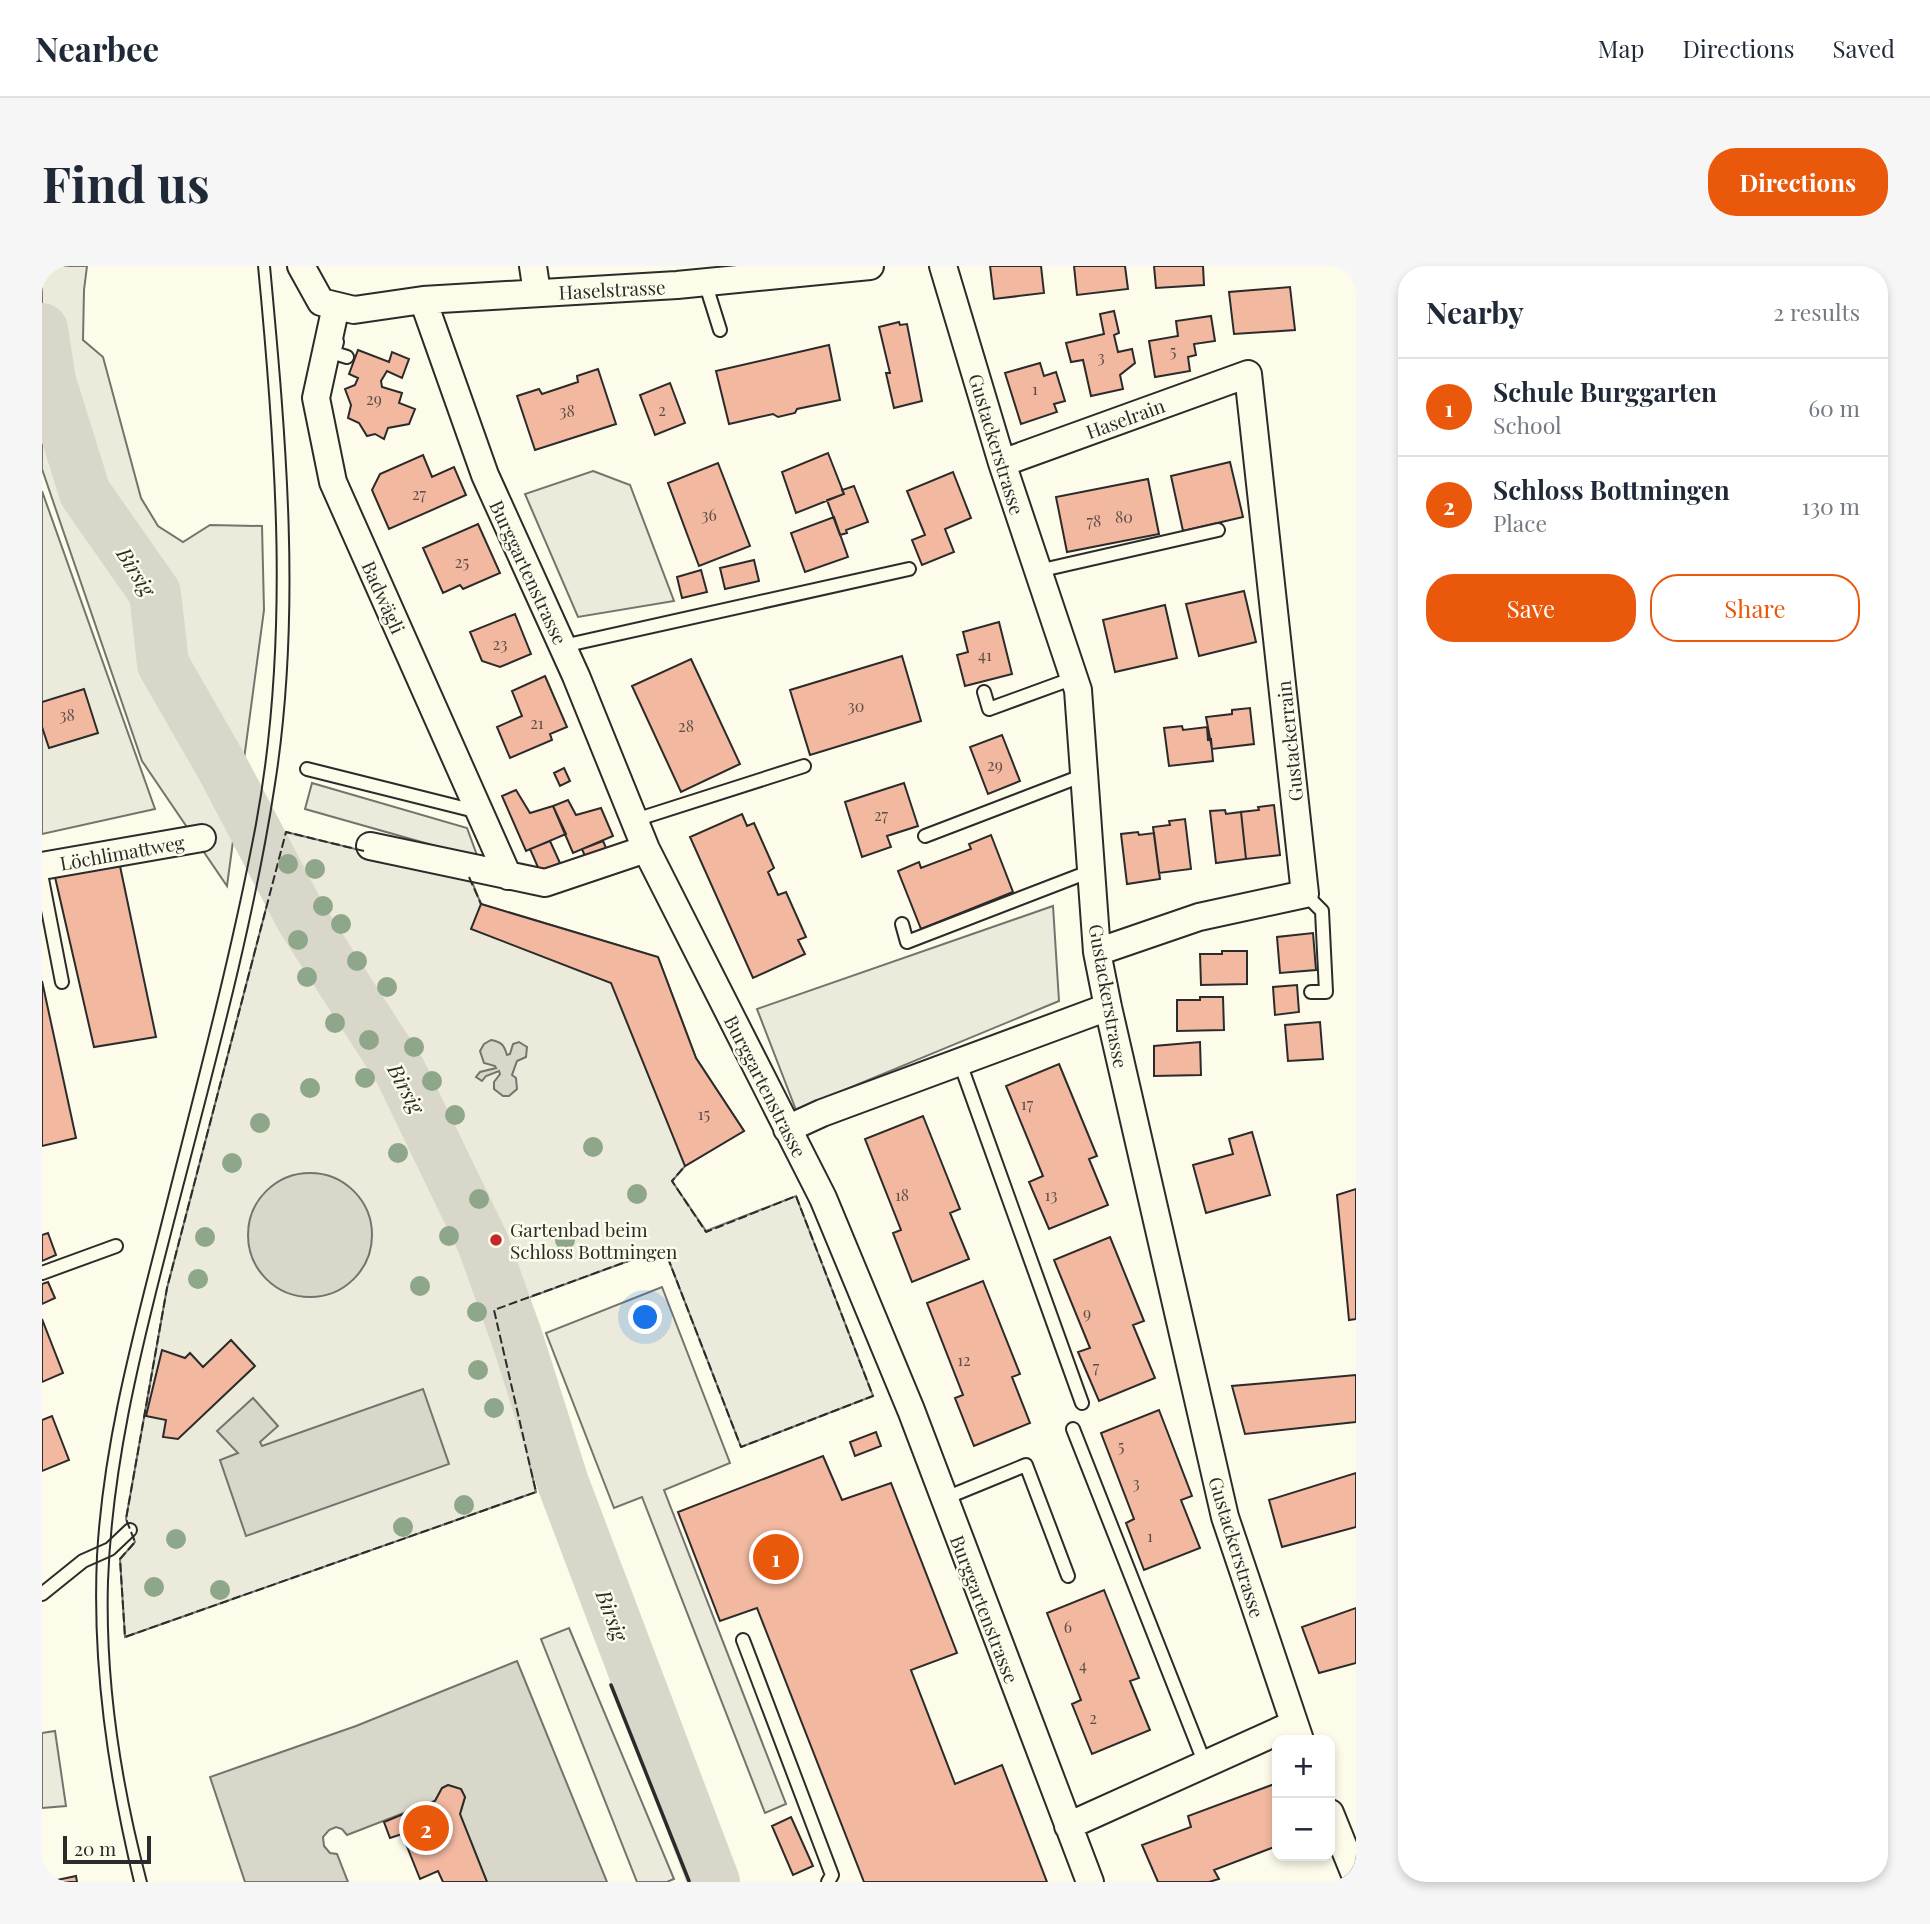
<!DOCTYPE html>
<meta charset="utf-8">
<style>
:root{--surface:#fff;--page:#f6f6f7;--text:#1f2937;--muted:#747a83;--line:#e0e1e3;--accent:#ea580c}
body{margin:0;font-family:"Playfair Display",serif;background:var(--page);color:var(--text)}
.controls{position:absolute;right:21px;bottom:21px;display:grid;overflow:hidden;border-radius:14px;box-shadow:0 4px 10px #0003}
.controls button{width:63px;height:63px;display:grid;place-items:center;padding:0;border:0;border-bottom:2px solid var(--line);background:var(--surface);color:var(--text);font:35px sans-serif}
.scale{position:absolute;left:21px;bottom:18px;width:88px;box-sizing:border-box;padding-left:7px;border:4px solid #2b2b2b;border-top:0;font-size:19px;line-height:24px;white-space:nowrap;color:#2b2b2b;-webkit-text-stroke:5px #fdfbea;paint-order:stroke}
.you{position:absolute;left:604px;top:1052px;width:24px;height:24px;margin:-18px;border:5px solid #fff;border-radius:50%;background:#1a73e8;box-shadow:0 0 0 10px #1a73e833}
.badge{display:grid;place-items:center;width:46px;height:46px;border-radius:50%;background:var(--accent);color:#fff;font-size:23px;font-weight:700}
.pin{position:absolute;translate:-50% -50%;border:4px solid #fff;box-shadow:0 2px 7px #0006}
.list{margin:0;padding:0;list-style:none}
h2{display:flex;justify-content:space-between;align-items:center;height:91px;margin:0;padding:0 28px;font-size:30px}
h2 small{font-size:23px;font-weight:400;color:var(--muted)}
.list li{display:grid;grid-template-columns:46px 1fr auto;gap:21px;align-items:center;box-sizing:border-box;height:98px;padding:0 28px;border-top:2px solid var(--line)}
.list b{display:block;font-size:26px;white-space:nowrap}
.list p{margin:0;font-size:23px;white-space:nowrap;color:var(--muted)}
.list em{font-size:23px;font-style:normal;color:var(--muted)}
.actions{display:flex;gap:14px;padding:21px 28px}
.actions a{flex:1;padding:16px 0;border:2px solid var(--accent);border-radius:28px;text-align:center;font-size:24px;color:var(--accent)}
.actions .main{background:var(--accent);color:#fff}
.map{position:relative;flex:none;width:1314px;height:1616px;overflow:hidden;border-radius:28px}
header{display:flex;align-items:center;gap:42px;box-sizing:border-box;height:98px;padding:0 35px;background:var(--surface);border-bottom:2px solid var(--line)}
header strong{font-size:33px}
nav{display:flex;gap:38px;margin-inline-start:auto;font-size:24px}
.intro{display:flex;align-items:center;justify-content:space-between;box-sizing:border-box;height:168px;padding:0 42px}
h1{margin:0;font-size:49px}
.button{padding:18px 32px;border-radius:28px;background:var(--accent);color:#fff;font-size:24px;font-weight:700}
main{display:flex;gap:42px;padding:0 42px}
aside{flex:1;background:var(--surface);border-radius:28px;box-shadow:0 4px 10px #0003}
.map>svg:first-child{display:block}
.green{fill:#ecebdb;stroke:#74746e;stroke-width:2}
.parking{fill:#eceadb;stroke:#74746e;stroke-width:2}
.water{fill:#d8d7c9;stroke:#74746e;stroke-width:2}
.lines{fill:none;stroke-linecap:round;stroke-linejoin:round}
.river{stroke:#d8d7c9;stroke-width:52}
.building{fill:#f2b8a0;stroke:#2b2b2b;stroke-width:2}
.lane-casing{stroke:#2b2b2b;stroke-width:16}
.street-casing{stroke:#2b2b2b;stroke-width:30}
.lane{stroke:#fdfbea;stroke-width:12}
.street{stroke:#fdfbea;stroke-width:26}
.tram{stroke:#2b2b2b;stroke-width:2}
.fence{stroke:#2b2b2b;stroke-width:2;stroke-dasharray:9 3.5;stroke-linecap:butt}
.wall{stroke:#2b2b2b;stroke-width:3.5}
.tree{fill:#8ea78a}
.poi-dot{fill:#c62828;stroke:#fdfbea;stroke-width:2.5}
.labels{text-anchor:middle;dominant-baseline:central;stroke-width:5;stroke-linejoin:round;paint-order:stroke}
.number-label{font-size:16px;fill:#5d4e48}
.street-label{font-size:19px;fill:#2b2b2b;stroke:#fdfbea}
.poi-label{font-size:19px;fill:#2b2b2b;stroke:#fdfbea;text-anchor:start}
.water-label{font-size:21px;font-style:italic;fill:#2b2b2b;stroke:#fdfbea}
</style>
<header>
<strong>Nearbee</strong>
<nav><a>Map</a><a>Directions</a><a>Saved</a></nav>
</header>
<div class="intro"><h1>Find us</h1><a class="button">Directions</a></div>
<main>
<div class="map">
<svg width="1314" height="1616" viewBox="0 0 1314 1616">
<rect width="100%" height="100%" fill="#fdfbea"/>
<path class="green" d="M0 0H45L42 24 41 74 61 91 99 232 116 260 141 276 168 259 220 260 222 344 185 620 100 495 0 203Z
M551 205 588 219 632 335 536 351 483 228Z
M0 225 113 543 0 568Z
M244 566 428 611 439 638 616 691 654 792 702 865 643 900 630 915 664 965 754 930 831 1130 699 1181 622 982 453 1044 494 1226 83 1371 78 1293 93 1276 84 1253 125 1022Z
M620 1021 688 1197 622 1224 744 1538 723 1547 600 1231 572 1242 504 1067Z"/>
<path class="parking" d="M270 517 425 562 436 592 263 543Z
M1011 640 1017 735 754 844 715 743Z
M527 1362 632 1613 625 1616H595L499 1373Z
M13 1465 24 1540 0 1542V1467Z"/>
<path class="water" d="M449 774C460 776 462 779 465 789L468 788 471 778 477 776 485 781 484 791 475 795 470 809 474 812 475 823 467 830H461L452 823V816L458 808 457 805 444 810 440 815 434 811 438 806 454 802 453 800 442 797 438 785 442 778Z
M206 969a62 62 0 1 1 124 0a62 62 0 1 1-124 0Z
M381 1123 407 1198 204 1270 178 1194 196 1187 175 1165 211 1132 236 1160 218 1176 220 1180Z
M475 1395 565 1616H445L418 1548 423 1531 419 1523 406 1519 400 1522 393 1535 305 1569 300 1563 294 1561 287 1564 281 1571 282 1580 288 1587 295 1588 306 1616H203L168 1511 314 1460Z"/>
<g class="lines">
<path class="river" d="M0 63 8 115 43 227 113 327 121 398 180 501 260 653 358 805 441 977 476 1075 521 1217 672 1616"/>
</g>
<path class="building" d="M948 0H999L1002 27 952 33Z
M1032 0H1083L1086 23 1035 29Z
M1112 0H1161L1162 19 1114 22Z
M1248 21 1253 64 1192 68 1187 26Z
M1072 45 1077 67 1072 69 1076 86 1090 83 1093 97 1078 109 1081 123 1049 130 1041 94 1029 96 1024 77 1062 68 1058 48Z
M1169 50 1173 75 1152 78 1154 89 1146 91 1148 105 1113 111 1107 75 1136 70 1134 55Z
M857 56 858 59 865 58 880 135 852 142 844 107H848L837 61Z
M787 79 798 134 755 143 753 147 736 151 731 148 687 158 674 105Z
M316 84 347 96 350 86 367 93 360 112 345 105 339 115 340 121 360 127 357 137 373 143 367 158 346 162 342 173 333 168 325 170 317 157 306 152 309 139 303 123 313 119 316 112 307 108Z
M998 97 1002 110 1014 106 1023 135 1012 138 1015 146 979 158 963 107Z
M556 103 574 158 493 184 475 130 497 123 500 128 536 116 535 110Z
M628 117 643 157 613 169 598 129Z
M786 187 802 228 754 247 740 206Z
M381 189 390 211 412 201 424 229 347 263 330 224 338 208Z
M1188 196 1201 251 1141 265 1129 210Z
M676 197 708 280 657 300 626 217Z
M911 206 929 252 903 263 912 286 880 299 870 274 883 269 865 225Z
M1106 213 1117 268 1025 286 1014 231Z
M812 220 826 256 804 264 805 267 798 269 785 234 802 228 800 224Z
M792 251 806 291 763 306 749 267Z
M436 258 458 307 421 323 418 319 401 327 381 282Z
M712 294 717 315 683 323 678 302Z
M659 304 665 326 640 332 635 311Z
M1202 325 1214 376 1157 390 1144 338Z
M1123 339 1135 392 1073 406 1061 354Z
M473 348 489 388 458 401 440 395 428 366Z
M957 356 970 408 923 420 915 389 926 386 921 366Z
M860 390 879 455 768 489 748 424Z
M649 393 698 498 639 526 590 420Z
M503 410 525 461 508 468 510 474 468 492 455 461 480 450 470 425Z
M42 423 56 467 7 482 0 461V436Z
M1208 442 1212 478 1170 483 1164 451 1190 448V444Z
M1140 460 1141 464 1165 461 1166 474 1169 473 1171 495 1127 500 1122 462Z
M960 469 978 515 946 528 928 481Z
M522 502 528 515 518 520 512 507Z
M862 517 876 560 845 570 849 581 820 591 803 536Z
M474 524 488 547 511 540 524 568 484 585 460 530Z
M526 534 534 549 559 542 571 570 531 587 511 540Z
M1232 539 1238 589 1204 593 1199 546 1217 544 1216 541Z
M1183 544 1184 548 1199 546 1204 593 1174 597 1168 545Z
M700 548 705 560 712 557 732 602 726 606 736 629 744 626 764 671 756 674 763 688 711 712 648 571Z
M1143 553 1149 603 1117 607 1111 561 1128 559 1127 555Z
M1096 566 1097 569 1112 567 1118 613 1085 618 1079 568Z
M949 569 971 626 879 663 856 605 877 596 879 602 929 583 927 578Z
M508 575 518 597 498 606 488 583Z
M561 575 568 591 547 600 540 583Z
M78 600 114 771 52 781 13 611Z
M439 638 616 691 654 792 702 865 643 900 569 717 429 663Z
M1271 667 1274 704 1238 707 1235 671Z
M1180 685H1205V718L1159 719 1158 688H1180Z
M0 715 34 872 0 880Z
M1255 719 1257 746 1233 749 1231 721Z
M1158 731H1181L1182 764 1135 765V734H1158Z
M1278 756 1281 793 1246 795 1243 759Z
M1158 776 1159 809 1112 810V780Z
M1017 798 1055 890 1047 893 1066 939 1007 963 987 916 1001 910 964 820Z
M881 850 918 943 908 947 927 993 870 1016 851 967 859 964 823 873Z
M1210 866 1228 929 1164 947 1151 899 1191 888 1187 873Z
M1314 923V1053L1307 1054 1295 929Z
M6 967 14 989 0 995V969Z
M1068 971 1102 1055 1091 1059 1113 1112 1057 1135 1036 1086 1048 1082 1012 994Z
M941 1015 978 1108 970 1111 988 1157 932 1180 913 1132 921 1129 885 1037Z
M6 1016 13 1032 0 1038V1018Z
M0 1053 21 1107 0 1116Z
M189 1074 213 1100 136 1173 121 1171 124 1154 104 1150 120 1084 143 1092 148 1087 161 1101Z
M1314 1109V1156L1203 1168 1190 1120Z
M1117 1144 1150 1230 1139 1234 1158 1282 1102 1304 1084 1257 1092 1253 1059 1167Z
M10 1150 27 1194 0 1205V1154Z
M834 1166 839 1180 813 1190 808 1176Z
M781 1190 800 1234 849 1217 915 1387 869 1404 913 1518 960 1499 1005 1616H822L715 1342 678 1355 636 1246Z
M1314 1207V1261L1240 1281 1227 1234Z
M1062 1324 1097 1412 1088 1415 1108 1464 1050 1488 1030 1438 1039 1434 1005 1347Z
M1314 1342V1397L1277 1407 1260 1361Z
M1235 1517V1580L1172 1604 1177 1613 1167 1616H1116L1100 1579 1149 1561 1146 1550Z
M406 1519 419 1523 423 1531 418 1548 445 1616H401L396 1605 378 1613 360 1568 348 1572 342 1556 393 1535 400 1522Z
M749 1551 771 1600 751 1609 730 1560Z
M34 1610 35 1616H6Z"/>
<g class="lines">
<g class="lane-casing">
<path id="lane" d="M663 16 678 64
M295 76 292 87 305 91
M996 305 1176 264
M521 380 867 303
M942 426 947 443 1032 412
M265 503 437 546
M593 554 762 500
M883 570 1042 509
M0 613 20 716
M1263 628 1280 645 1284 726H1269
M860 658 865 676 1049 605
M918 797 1040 1137
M0 1007 74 980
M1031 1163 1163 1498
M901 1233 984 1199 1026 1310
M0 1328 41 1295 68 1283 88 1264
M701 1374 790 1609 786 1616"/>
</g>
<g class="street-casing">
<path id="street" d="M259 0 279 36 312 44 381 34 635 19 828 0
M491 0 495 27
M901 0 960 197 1036 424 1055 686 1066 741 1183 1251 1258 1474
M381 34 443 209 534 410 604 583 781 932 869 1144 1048 1616
M294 40 274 132 291 216 466 610
M960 197 1206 108 1263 628 1157 651 1055 686
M328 580 503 617 604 583
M0 600 160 572
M745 863 780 847 1066 741
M1288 1547 1314 1611
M1026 1560 1252 1458"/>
</g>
<use href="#lane" class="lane"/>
<use href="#street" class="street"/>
<path class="tram" d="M92 1616C66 1508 50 1401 55 1290 61 1180 90 1073 117 967 151 831 188 696 214 558 248 373 234 186 216 0
M105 1616C79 1518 63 1417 66 1315 70 1202 97 1092 125 983 164 829 209 675 233 518 260 346 244 172 228 0"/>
<path class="fence" d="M322 585 244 566 125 1022 84 1253 93 1276 78 1293 83 1371 494 1226 452 1044 622 982 699 1181 831 1130 754 930 664 966 630 915 643 900
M427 611 439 638"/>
<path class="wall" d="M569 1419 647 1615"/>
</g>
<g class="tree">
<circle cx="246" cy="598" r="10"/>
<circle cx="273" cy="603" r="10"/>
<circle cx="281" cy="640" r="10"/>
<circle cx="299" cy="658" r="10"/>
<circle cx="256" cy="674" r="10"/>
<circle cx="315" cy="695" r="10"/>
<circle cx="265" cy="711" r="10"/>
<circle cx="345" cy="721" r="10"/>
<circle cx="293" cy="757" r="10"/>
<circle cx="327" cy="774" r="10"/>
<circle cx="372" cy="781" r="10"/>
<circle cx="323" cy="812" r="10"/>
<circle cx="390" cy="815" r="10"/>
<circle cx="268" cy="822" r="10"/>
<circle cx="413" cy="849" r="10"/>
<circle cx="218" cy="857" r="10"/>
<circle cx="551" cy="881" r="10"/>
<circle cx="356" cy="887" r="10"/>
<circle cx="190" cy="897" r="10"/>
<circle cx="595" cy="928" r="10"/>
<circle cx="437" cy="933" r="10"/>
<circle cx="407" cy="970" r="10"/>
<circle cx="163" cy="971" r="10"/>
<circle cx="523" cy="974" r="10"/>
<circle cx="156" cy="1013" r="10"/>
<circle cx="378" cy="1020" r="10"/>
<circle cx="435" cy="1046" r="10"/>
<circle cx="436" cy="1104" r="10"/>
<circle cx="452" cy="1142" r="10"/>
<circle cx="422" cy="1239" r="10"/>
<circle cx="361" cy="1261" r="10"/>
<circle cx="134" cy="1273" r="10"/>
<circle cx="112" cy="1321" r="10"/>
<circle cx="178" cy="1324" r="10"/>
</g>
<circle class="poi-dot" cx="454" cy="974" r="7"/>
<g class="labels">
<g class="number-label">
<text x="1131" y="84">5</text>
<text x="1059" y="90">3</text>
<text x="993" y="122">1</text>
<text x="332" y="132">29</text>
<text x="620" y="143">2</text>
<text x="525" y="144">38</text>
<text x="377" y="227">27</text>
<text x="667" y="248">36</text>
<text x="1082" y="250">80</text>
<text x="1052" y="254">78</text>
<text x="420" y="295">25</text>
<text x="458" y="377">23</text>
<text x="943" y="388">41</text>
<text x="814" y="439">30</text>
<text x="25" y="448">38</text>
<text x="495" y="456">21</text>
<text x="644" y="459">28</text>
<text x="953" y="498">29</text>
<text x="839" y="548">27</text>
<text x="985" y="837">17</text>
<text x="662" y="847">15</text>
<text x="860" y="928">18</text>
<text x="1009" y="928">13</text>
<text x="1045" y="1046">9</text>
<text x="922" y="1093">12</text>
<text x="1054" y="1100">7</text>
<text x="1079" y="1179">5</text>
<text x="1094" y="1216">3</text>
<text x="1108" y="1269">1</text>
<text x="1026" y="1360">6</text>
<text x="1041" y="1398">4</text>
<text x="1051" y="1451">2</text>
</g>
<g class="street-label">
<text transform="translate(570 23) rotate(-3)">Haselstrasse</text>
<text transform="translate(1083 152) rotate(-20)">Haselrain</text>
<text transform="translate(955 178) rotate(73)">Gustackerstrasse</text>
<text transform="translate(487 306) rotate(65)">Burggartenstrasse</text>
<text transform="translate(342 331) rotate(66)">Badwägli</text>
<text transform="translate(1247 475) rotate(-96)">Gustackerrain</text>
<text transform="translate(80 586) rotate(-10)">Löchlimattweg</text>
<text transform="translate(1067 730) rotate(80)">Gustackerstrasse</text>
<text transform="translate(724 820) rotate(63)">Burggartenstrasse</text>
<text transform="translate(1195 1281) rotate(73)">Gustackerstrasse</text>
<text transform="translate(943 1343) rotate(69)">Burggartenstrasse</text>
</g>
<g class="poi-label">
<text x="468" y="963">Gartenbad beim<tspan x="468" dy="22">Schloss Bottmingen</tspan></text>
</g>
<g class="water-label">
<text transform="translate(95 305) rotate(58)">Birsig</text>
<text transform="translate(365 822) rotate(62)">Birsig</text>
<text transform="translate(571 1349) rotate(69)">Birsig</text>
</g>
</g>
</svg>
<div class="controls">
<button>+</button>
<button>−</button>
</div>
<div class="scale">20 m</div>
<div class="you"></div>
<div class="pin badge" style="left:734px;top:1291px">1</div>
<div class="pin badge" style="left:384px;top:1562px">2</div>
</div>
<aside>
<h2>Nearby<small>2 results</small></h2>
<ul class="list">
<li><span class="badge">1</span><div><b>Schule Burggarten</b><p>School</p></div><em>60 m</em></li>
<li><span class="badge">2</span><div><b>Schloss Bottmingen</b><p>Place</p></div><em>130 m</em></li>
</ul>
<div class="actions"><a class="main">Save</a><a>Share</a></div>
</aside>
</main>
